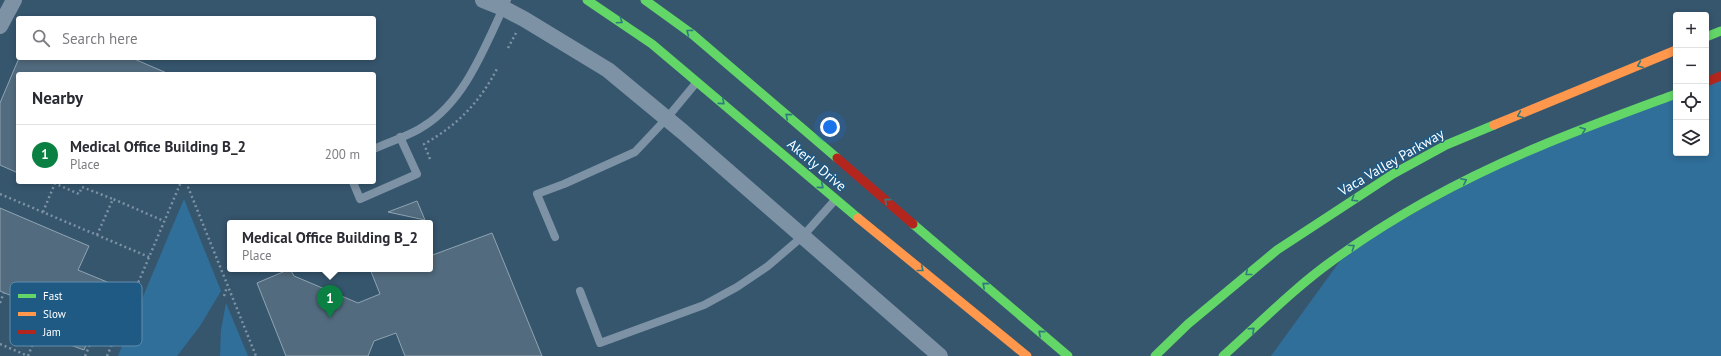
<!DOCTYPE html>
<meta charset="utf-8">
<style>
:root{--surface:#fff;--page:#f7f7f7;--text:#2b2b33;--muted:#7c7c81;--line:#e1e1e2;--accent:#0b8043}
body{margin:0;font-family:"PT Sans",sans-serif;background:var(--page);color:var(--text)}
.controls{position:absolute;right:12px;top:12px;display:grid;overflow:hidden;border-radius:4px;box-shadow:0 2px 6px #0003}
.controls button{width:36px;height:36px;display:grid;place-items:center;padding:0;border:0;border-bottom:1px solid var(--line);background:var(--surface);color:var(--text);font:20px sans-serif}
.you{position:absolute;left:830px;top:127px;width:14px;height:14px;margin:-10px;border:3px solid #fff;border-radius:50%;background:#1a73e8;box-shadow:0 0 0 6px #1a73e833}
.badge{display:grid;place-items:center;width:26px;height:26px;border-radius:50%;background:var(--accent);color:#fff;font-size:13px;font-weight:700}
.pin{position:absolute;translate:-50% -33px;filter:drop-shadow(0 1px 2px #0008)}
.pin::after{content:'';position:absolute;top:21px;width:14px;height:12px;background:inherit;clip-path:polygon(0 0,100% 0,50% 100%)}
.popup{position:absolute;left:227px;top:220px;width:206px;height:52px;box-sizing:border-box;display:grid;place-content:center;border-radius:4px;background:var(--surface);filter:drop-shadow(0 1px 3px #0005);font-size:13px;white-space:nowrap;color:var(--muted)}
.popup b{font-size:15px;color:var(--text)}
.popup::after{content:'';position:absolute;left:50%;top:100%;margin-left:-8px;border:8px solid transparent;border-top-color:var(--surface)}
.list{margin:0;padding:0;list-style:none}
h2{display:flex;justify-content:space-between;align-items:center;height:52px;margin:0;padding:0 16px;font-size:17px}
h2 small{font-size:13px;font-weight:400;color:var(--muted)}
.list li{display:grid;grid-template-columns:26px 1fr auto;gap:12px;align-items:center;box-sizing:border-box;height:60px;padding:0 16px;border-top:1px solid var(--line)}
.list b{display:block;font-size:15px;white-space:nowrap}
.list p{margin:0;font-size:13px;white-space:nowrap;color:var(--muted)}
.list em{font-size:13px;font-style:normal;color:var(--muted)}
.icon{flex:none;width:22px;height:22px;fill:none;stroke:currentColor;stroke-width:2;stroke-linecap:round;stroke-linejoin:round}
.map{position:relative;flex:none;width:1721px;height:356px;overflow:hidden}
.search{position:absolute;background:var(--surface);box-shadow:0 2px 6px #0003;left:16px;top:16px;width:360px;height:44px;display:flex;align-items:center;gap:10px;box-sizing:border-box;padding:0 14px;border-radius:4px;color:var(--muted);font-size:15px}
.panel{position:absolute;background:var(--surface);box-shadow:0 2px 6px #0003;left:16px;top:72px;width:360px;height:112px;border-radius:4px}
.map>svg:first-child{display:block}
.green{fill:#306f9a}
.building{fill:#526b7e;stroke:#90a4b2}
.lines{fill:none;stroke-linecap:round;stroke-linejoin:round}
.path{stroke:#7d92a4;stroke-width:2.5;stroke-dasharray:2 3;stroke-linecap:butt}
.lane{stroke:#7d92a4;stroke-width:8}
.street{stroke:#7d92a4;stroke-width:16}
.fast{stroke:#63d668;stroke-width:9}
.slow{stroke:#ff974d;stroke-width:9}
.jam{stroke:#b3261e;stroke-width:9}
.oneway{stroke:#30797e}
.labels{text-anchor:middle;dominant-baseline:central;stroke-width:3;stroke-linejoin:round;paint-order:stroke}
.street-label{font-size:14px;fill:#fff;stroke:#1f5a85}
.key{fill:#1f5a85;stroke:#628caa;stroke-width:1}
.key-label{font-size:11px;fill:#fff}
</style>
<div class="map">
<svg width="1721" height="356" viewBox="0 0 1721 356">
<rect width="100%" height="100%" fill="#36566e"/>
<path class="green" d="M1721 76V356H1271L1348 250 1518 155 1676 94V153H1706V82Z
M184 199 221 291 200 326 177 356H118Z
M226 303 248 356H220L221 330Z"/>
<path class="building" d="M19 58H132L169 74H18V173L0 165V103Z
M417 201 425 220 388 212Z
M0 208 89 246 78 270 112 284 84 350 49 337 45 345 25 337 28 328 26 327 36 306 0 291Z
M492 233 542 356H405L396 333 374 341 368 356H286L257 283 290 269 294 276 358 303 380 294 370 269H430V256Z"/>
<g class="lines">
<path class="path" d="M508 48 516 33
M430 159 424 144C458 125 480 102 498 67
M186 182 256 356
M54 183 79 194 82 187 113 199
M0 194 149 257
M43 212 55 183
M97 235 113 199 164 221
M224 296 227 287
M0 303 4 292
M0 344 28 356
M28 356 34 341
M85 356 107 306 125 313
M107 356 181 182"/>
<path class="lane" d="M374 149C390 141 410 136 424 126 467 99 486 43 507 0
M353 182 360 199 417 174 400 137
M555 237 537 194 564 184 635 152 667 118 696 83
M580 291 600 343 704 305 737 287 768 266 803 236 835 200"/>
<path class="street" d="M483 0 503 8 524 19 608 70 683 132 940 356
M0 26 14 0"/>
<path class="fast" d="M587 0 652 44 858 218
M645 0 692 34 837 158
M1706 37 1721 31
M913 224 1068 356
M1155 356 1188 324 1277 250 1393 174 1446 145 1494 125
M1223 356C1259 324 1293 289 1332 261 1395 215 1466 177 1538 147 1583 128 1630 111 1676 94"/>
<path class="slow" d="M1494 125 1676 50
M858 218 1027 356"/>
<path class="jam" d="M1706 82 1721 76
M837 158 913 224"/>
</g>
<defs><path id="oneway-chevron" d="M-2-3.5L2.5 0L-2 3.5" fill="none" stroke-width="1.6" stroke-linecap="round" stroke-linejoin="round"/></defs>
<g class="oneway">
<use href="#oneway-chevron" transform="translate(620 21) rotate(34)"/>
<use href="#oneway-chevron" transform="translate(689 32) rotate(-143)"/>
<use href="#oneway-chevron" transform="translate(1640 65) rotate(157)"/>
<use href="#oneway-chevron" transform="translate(722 102) rotate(41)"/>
<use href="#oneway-chevron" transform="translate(1520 115) rotate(157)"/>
<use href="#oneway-chevron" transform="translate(788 116) rotate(-140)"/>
<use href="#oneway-chevron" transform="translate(1583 130) rotate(-21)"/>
<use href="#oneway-chevron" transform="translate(1464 181) rotate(-26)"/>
<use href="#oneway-chevron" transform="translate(821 186) rotate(40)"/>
<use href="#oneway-chevron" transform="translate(1354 199) rotate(148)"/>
<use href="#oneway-chevron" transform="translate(887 201) rotate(-139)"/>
<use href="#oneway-chevron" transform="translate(1352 247) rotate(-34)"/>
<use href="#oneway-chevron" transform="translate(921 269) rotate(39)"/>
<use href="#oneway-chevron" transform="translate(1248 273) rotate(141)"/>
<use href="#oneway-chevron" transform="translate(985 285) rotate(-139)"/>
<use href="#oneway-chevron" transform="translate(1252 330) rotate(-42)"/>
<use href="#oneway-chevron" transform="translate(1041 333) rotate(-139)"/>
</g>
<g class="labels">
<g class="street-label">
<text transform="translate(1391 162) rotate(-30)">Vaca Valley Parkway</text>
<text transform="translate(817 165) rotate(40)">Akerly Drive</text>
</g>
</g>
<rect x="10" y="282" width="132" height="64" rx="6" class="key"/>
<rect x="18" y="294" width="18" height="4" fill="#63d668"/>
<rect x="18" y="312" width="18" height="4" fill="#ff974d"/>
<rect x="18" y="330" width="18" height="4" fill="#b3261e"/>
<g class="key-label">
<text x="43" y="300">Fast</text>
<text x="43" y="318">Slow</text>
<text x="43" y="336">Jam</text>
</g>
</svg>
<div class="controls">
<button>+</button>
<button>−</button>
<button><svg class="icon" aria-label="locate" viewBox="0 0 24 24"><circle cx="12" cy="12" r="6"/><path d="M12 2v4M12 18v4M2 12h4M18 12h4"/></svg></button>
<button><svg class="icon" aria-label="layers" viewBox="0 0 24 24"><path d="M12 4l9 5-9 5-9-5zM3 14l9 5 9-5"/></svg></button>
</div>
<div class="you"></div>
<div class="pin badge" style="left:330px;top:318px">1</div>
<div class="popup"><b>Medical Office Building B_2</b>Place</div>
<div class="search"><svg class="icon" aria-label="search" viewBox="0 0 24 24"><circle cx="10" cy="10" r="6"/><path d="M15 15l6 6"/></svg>Search here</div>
<section class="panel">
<h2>Nearby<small></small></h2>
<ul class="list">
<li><span class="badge">1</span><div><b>Medical Office Building B_2</b><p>Place</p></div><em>200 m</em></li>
</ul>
</section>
</div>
